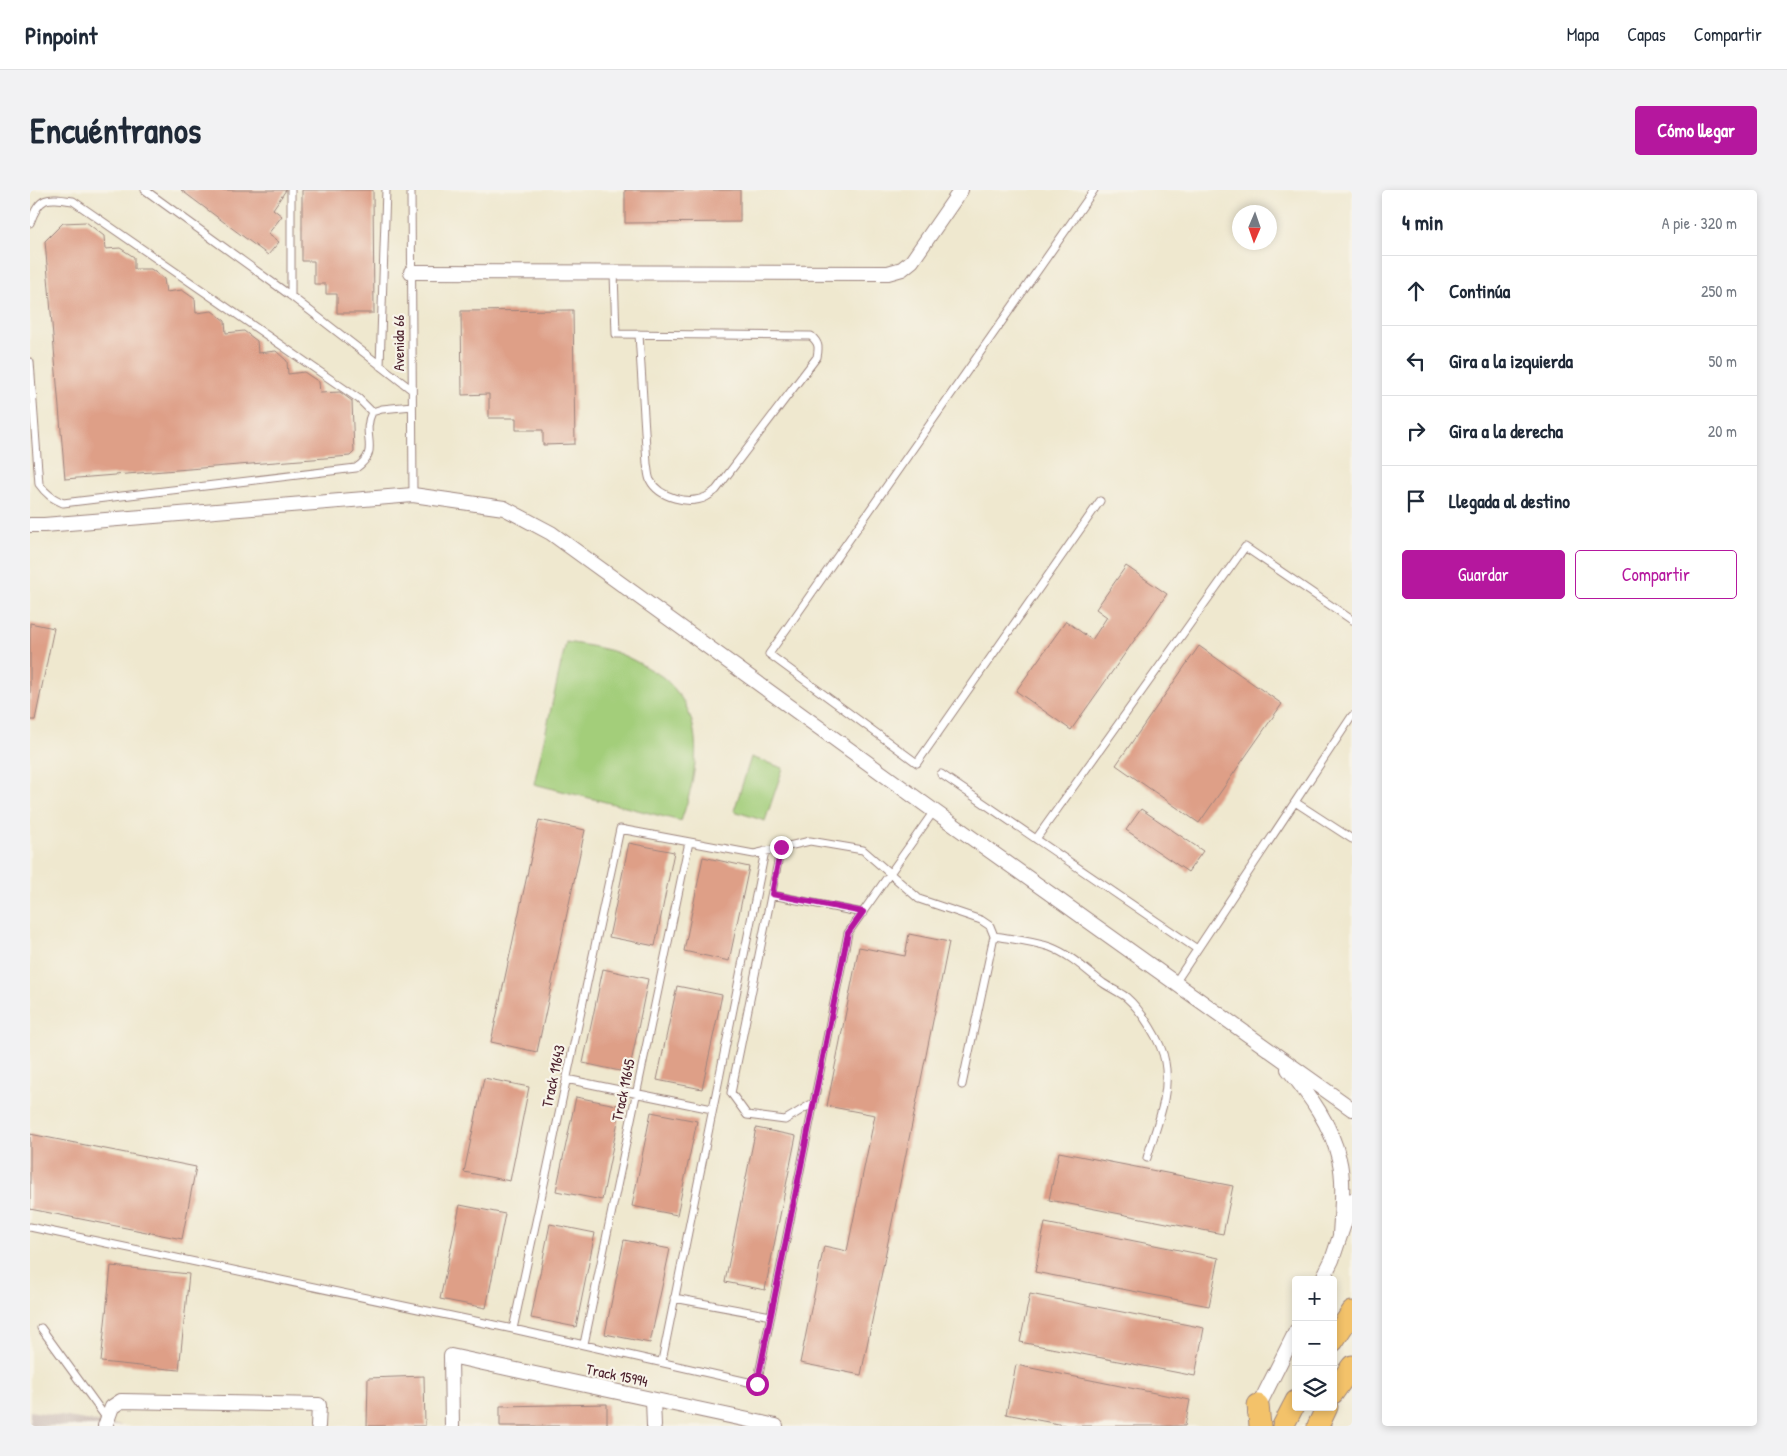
<!DOCTYPE html>
<html lang="es">
<meta charset="utf-8">
<style>
:root{--surface:#fff;--page:#f2f2f3;--text:#1f2937;--muted:#747a83;--line:#e0e1e3;--accent:#b5179e}
body{margin:0;font-family:"Patrick Hand",sans-serif;background:var(--page);color:var(--text)}
.controls{position:absolute;right:15px;bottom:15px;display:grid;overflow:hidden;border-radius:5px;box-shadow:0 2px 8px #0003}
.controls button{width:45px;height:45px;display:grid;place-items:center;padding:0;border:0;border-bottom:1px solid var(--line);background:var(--surface);color:var(--text);font:25px sans-serif}
.compass{position:absolute;left:1202px;top:15px;width:45px;height:45px;border-radius:50%;background:var(--surface);box-shadow:0 2px 8px #0003;rotate:182deg}
.stop{position:absolute;width:15px;height:15px;margin:-11px;border:4px solid #b5179e;border-radius:50%;background:#fff}
.stop.end{background:#b5179e;border-color:#fff;box-shadow:0 1px 5px #0008}
.list{margin:0;padding:0;list-style:none}
h2{display:flex;justify-content:space-between;align-items:center;height:65px;margin:0;padding:0 20px;font-size:21px}
h2 small{font-size:16px;font-weight:400;color:var(--muted)}
.list li{display:grid;grid-template-columns:32px 1fr auto;gap:15px;align-items:center;box-sizing:border-box;height:70px;padding:0 20px;border-top:1px solid var(--line)}
.list b{display:block;font-size:19px;white-space:nowrap}
.list em{font-size:16px;font-style:normal;color:var(--muted)}
.actions{display:flex;gap:10px;padding:15px 20px}
.actions a{flex:1;padding:11px 0;border:1px solid var(--accent);border-radius:5px;text-align:center;font-size:18px;color:var(--accent)}
.actions .main{background:var(--accent);color:#fff}
.icon{flex:none;width:28px;height:28px;fill:none;stroke:currentColor;stroke-width:2;stroke-linecap:round;stroke-linejoin:round}
.map{position:relative;flex:none;width:1322px;height:1236px;overflow:hidden;border-radius:5px}
header{display:flex;align-items:center;gap:30px;box-sizing:border-box;height:70px;padding:0 25px;background:var(--surface);border-bottom:1px solid var(--line)}
header strong{font-size:24px}
nav{display:flex;gap:28px;margin-inline-start:auto;font-size:18px}
.intro{display:flex;align-items:center;justify-content:space-between;box-sizing:border-box;height:120px;padding:0 30px}
h1{margin:0;font-size:35px}
.button{padding:12px 22px;border-radius:5px;background:var(--accent);color:#fff;font-size:18px;font-weight:700}
main{display:flex;gap:30px;padding:0 30px}
aside{flex:1;background:var(--surface);border-radius:5px;box-shadow:0 2px 8px #0003}
.map>svg:first-child{display:block}
.industrial{fill:#cfc1ba}
.green{fill:#a3ce7a;stroke:#767652}
.building{fill:#de9f87}
.lines{fill:none;stroke-linecap:round;stroke-linejoin:round}
.service-casing{stroke:#9c847d;stroke-width:9}
.minor-casing{stroke:#9c847d;stroke-width:16}
.primary-casing{stroke:#9c847d;stroke-width:23}
.service{stroke:#fff;stroke-width:7}
.minor{stroke:#fff;stroke-width:14}
.primary{stroke:#f3c26a;stroke-width:21}
.route{stroke:#b5179e;stroke-width:6}
.labels{text-anchor:middle;dominant-baseline:central;stroke-width:4.5;stroke-linejoin:round;paint-order:stroke}
.street-label{font-size:15px;fill:#4a1f2b;stroke:#f7f3e8}
</style>
<header>
<strong>Pinpoint</strong>
<nav><a>Mapa</a><a>Capas</a><a>Compartir</a></nav>
</header>
<div class="intro"><h1>Encuéntranos</h1><a class="button">Cómo llegar</a></div>
<main>
<div class="map">
<svg width="1322" height="1236" viewBox="0 0 1322 1236">
<rect width="100%" height="100%" fill="#f7f3e8"/>
<filter id="ink" filterUnits="userSpaceOnUse"><feTurbulence type="fractalNoise" baseFrequency=".02" numOctaves="2"/><feDisplacementMap in="SourceGraphic" scale="10" xChannelSelector="R" yChannelSelector="G"/><feConvolveMatrix kernelMatrix="1 2 1 2 8 2 1 2 1" color-interpolation-filters="sRGB"/></filter>
<filter id="wash" filterUnits="userSpaceOnUse"><feTurbulence type="fractalNoise" baseFrequency=".0096" numOctaves="4" result="noise"/><feDisplacementMap in="SourceGraphic" scale="20" xChannelSelector="R" yChannelSelector="G"/><feGaussianBlur stdDeviation="1.12" result="paint"/><feColorMatrix in="noise" values="0 0 0 0 0 0 0 0 0 0 0 0 0 0 0 0 0 1.4 0 .05"/><feComposite in="paint" operator="in"/></filter>
<g filter="url(#wash)">
<rect width="100%" height="100%" fill="#efe8cf"/>
<path class="industrial" d="M0 1221 93 1236H0Z"/>
<path class="green" d="M536 452C549 454 562 456 574 459 589 462 606 471 619 479 624 482 631 485 635 489 678 528 668 583 651 631L504 594Z
M721 567 753 578 735 631 704 621Z"/>
<g id="blocks">
<path class="building" d="M151 0H256L243 19 252 26 238 44 249 52 238 65Z
M272 0H343L344 123H307V104H296V94H284V71H272Z
M595 0H710V32L595 33Z
M56 32 74 46 75 59 90 58 104 67V79H121L134 89 136 102 152 100 165 109 166 123 182 121 195 131 196 143 214 141 227 151 228 163 246 161 257 171 258 184 274 182 289 192 290 203 310 202 322 211 324 262 320 266 35 289 15 51 33 33Z
M543 120 545 254 513 255V240H486V228H459V204L432 205 431 121Z
M1096 376 1137 404 1041 540 986 501 1036 431 1062 450 1077 427 1066 419Z
M0 433 24 438 5 530H0Z
M1169 456 1252 514 1169 633 1086 575Z
M1111 619 1173 661 1158 682 1096 640Z
M509 630 555 640 507 862 461 852Z
M599 653 644 662 625 756 579 747Z
M673 667 719 677 699 771 654 761Z
M879 744 919 752 831 1185 770 1173 794 1056 817 1061 845 925 797 916 829 757 875 766Z
M573 779 618 789 599 883 553 873Z
M647 796 692 805 672 899 627 890Z
M454 888 499 897 480 991 434 982Z
M546 907 591 916 572 1010 526 1001Z
M621 922 667 931 647 1025 602 1016Z
M726 938 766 946 735 1100 695 1092Z
M0 944 166 977 152 1049 0 1019Z
M1029 962 1203 996 1193 1044 1019 1010Z
M430 1015 475 1024 456 1118 410 1109Z
M1015 1033 1189 1068 1179 1116 1005 1082Z
M520 1034 565 1043 546 1137 501 1128Z
M594 1050 640 1059 620 1153 575 1144Z
M81 1076 159 1084 149 1180 71 1172Z
M1000 1104 1174 1138 1165 1186 990 1152Z
M986 1175 1160 1210 1155 1236H1039L976 1224Z
M394 1186 395 1236H337L338 1188Z
M577 1214V1236H470V1216Z"/>
</g>
</g>
<g filter="url(#ink)">
<use href="#blocks" fill-opacity="0" stroke="#9c847d" stroke-width="1"/>
<g class="lines">
<g class="service-casing">
<path id="service" d="M115 0 261 106 382 200
M381 0 383 305
M1064 0 739 464 887 573 1070 311
M0 33C10 6 16 7 43 11L329 209 342 222
M584 83 586 144 781 146C789 153 789 157 787 167L686 300C683 302 680 305 676 307 659 315 629 308 620 290 618 286 618 279 617 274L609 144
M261 106V0
M0 172 9 294C16 304 22 308 33 313L326 278C352 260 330 247 342 222L352 219 382 216
M350 176 356 0
M911 584 1167 759
M1265 612 1322 649
M1006 649 1215 357 1322 430
M751 657 701 903 717 925 755 930 783 913
M742 705 833 723
M964 746C982 749 1002 751 1020 757 1041 765 1056 780 1073 793 1080 798 1089 802 1096 807 1111 820 1132 852 1135 872 1141 904 1126 937 1117 968
M1145 793 1322 526
M536 889 682 919
M0 1037 483 1139 727 1194 818 743 904 621
M644 1108 741 1126
M11 1138 77 1229
M483 1139 590 639 724 664 780 651 833 660 889 709 951 730 960 736 964 746 932 895
M554 1154 659 652
M632 1171 735 661"/>
</g>
<g class="minor-casing">
<path id="minor" d="M381 82 858 83 872 79 882 71 931 0
M0 335H14L383 305 474 318 521 343 904 621 1322 919
M1258 879C1280 906 1301 934 1309 969 1315 992 1311 1022 1310 1046
M1292 1090 1302 1070 1322 1010
M623 1210 624 1236
M1225 1223 1266 1141
M75 1236 82 1217 91 1211 289 1215 288 1236
M422 1236 421 1166 746 1236"/>
</g>
<g class="primary-casing">
<path id="primary" d="M1303 1151 1322 1122
M1303 1203 1322 1176
M1228 1215 1230 1236
M1253 1236 1266 1211
M1288 1236 1297 1217"/>
</g>
<use href="#service" class="service"/>
<use href="#minor" class="minor"/>
<use href="#primary" class="primary"/>
</g>
</g>
<g class="lines" filter="url(#ink)">
<path class="route" d="M727 1194 818 743 833 722 742 704 751 657"/>
</g>
<g class="labels">
<g class="street-label">
<text transform="translate(368 153) rotate(-90)">Avenida 66</text>
<text transform="translate(523 886) rotate(-78)">Track 11643</text>
<text transform="translate(593 900) rotate(-78)">Track 11645</text>
<text transform="translate(587 1185) rotate(12)">Track 15994</text>
</g>
</g>
</svg>
<div class="controls">
<button>+</button>
<button>−</button>
<button><svg class="icon" aria-label="layers" viewBox="0 0 24 24"><path d="M12 4l9 5-9 5-9-5zM3 14l9 5 9-5"/></svg></button>
</div>
<svg class="compass" viewBox="-18 -18 36 36"><path d="M0-13l5 13h-10z" fill="#e53935"/><path d="M0 13l5-13h-10z" fill="#747a83"/></svg>
<div class="stop" style="left:727px;top:1194px"></div>
<div class="stop end" style="left:751px;top:657px"></div>
</div>
<aside>
<h2>4 min<small>A pie · 320 m</small></h2>
<ul class="list">
<li><svg class="icon" aria-label="ahead" viewBox="0 0 24 24"><path d="M12 20V5M6 11l6-6 6 6"/></svg><div><b>Continúa</b></div><em>250 m</em></li>
<li><svg class="icon" aria-label="left" viewBox="0 0 24 24"><path d="M17 20v-9H6M10 6l-5 5 5 5"/></svg><div><b>Gira a la izquierda</b></div><em>50 m</em></li>
<li><svg class="icon" aria-label="right" viewBox="0 0 24 24"><path d="M7 20v-9h11M14 6l5 5-5 5"/></svg><div><b>Gira a la derecha</b></div><em>20 m</em></li>
<li><svg class="icon" aria-label="arrive" viewBox="0 0 24 24"><path d="M6 21V4h12l-3 4 3 4H6"/></svg><div><b>Llegada al destino</b></div></li>
</ul>
<div class="actions"><a class="main">Guardar</a><a>Compartir</a></div>
</aside>
</main>
